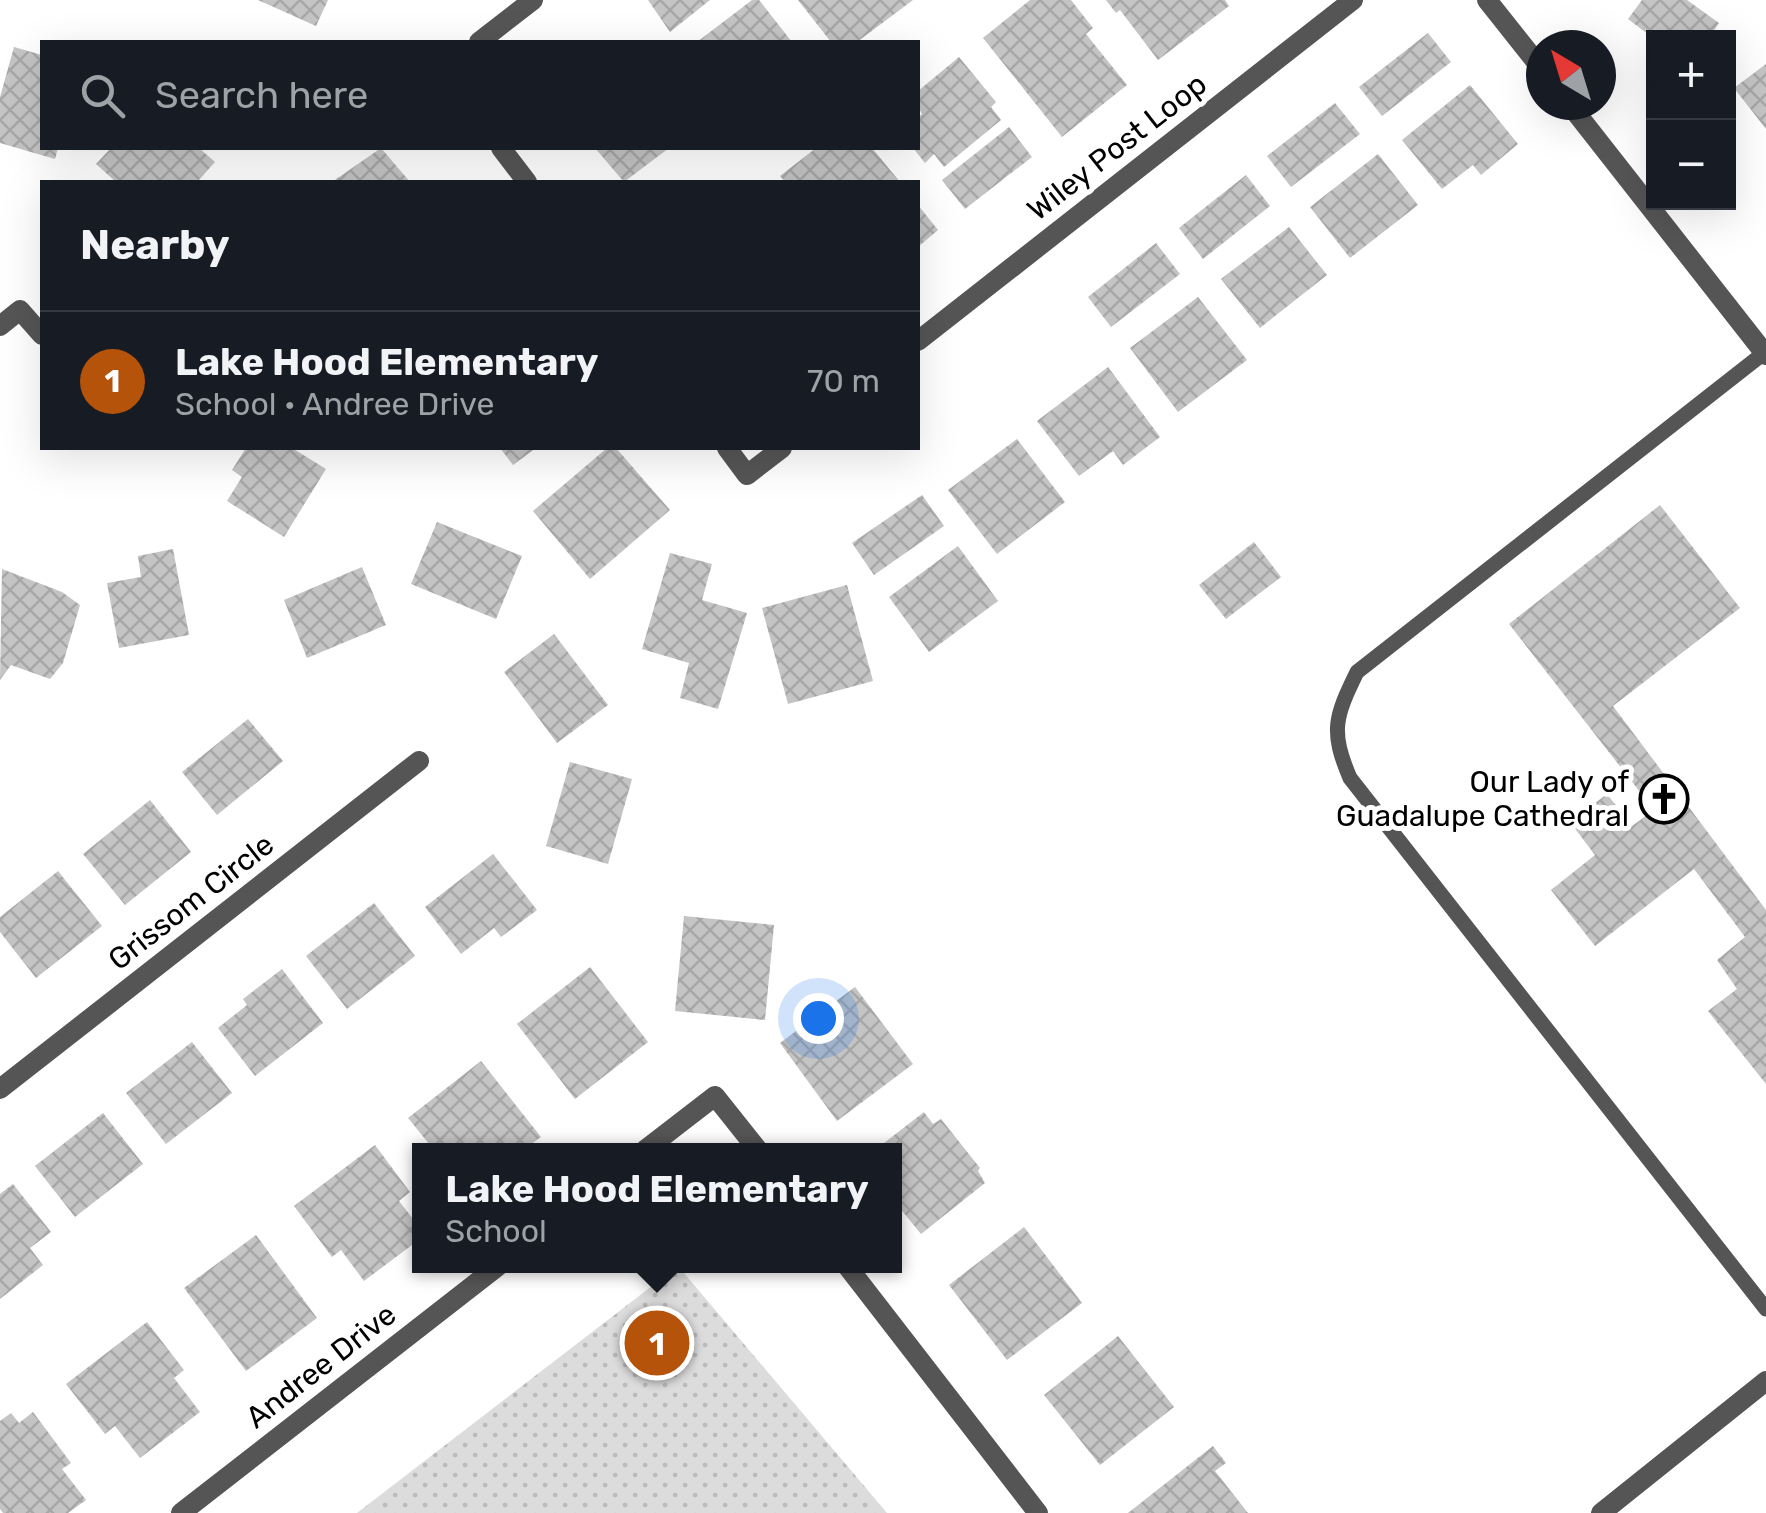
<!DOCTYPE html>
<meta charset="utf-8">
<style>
:root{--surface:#171b24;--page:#20242c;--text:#f1f3f6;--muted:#9ea1a6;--line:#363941;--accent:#b45309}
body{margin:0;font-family:Rubik,sans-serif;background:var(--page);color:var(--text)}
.controls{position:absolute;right:30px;top:30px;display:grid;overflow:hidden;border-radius:0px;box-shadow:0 10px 40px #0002}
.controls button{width:90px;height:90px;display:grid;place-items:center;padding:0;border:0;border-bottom:2px solid var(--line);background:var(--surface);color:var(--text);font:50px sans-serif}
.compass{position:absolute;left:1526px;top:30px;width:90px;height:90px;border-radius:50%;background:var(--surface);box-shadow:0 10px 40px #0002;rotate:322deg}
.you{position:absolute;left:818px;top:1018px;width:35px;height:35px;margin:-25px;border:8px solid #fff;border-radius:50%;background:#1a73e8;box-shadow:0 0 0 15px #1a73e833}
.badge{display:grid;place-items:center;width:65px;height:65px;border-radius:50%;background:var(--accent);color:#fff;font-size:32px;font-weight:700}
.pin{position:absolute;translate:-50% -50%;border:5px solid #fff;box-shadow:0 2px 10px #0006}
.popup{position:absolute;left:412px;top:1143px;width:490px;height:130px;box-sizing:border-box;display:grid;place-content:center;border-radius:0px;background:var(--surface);filter:drop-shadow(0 2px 8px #0005);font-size:32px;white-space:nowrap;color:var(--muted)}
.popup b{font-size:38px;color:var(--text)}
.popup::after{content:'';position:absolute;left:50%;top:100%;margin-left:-20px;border:20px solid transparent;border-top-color:var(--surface)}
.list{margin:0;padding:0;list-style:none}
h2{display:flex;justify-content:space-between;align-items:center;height:130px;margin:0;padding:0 40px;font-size:42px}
h2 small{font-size:32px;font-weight:400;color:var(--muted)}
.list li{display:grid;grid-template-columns:65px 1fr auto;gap:30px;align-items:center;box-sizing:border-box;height:140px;padding:0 40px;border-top:2px solid var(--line)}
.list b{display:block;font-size:38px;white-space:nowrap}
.list p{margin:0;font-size:32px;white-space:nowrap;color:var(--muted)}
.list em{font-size:32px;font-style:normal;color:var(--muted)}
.icon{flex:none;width:55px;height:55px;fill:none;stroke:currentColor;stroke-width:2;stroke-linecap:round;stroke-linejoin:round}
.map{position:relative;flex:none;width:1766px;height:1513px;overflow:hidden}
.search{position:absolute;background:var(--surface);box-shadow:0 10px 40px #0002;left:40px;top:40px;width:880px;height:110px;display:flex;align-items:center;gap:25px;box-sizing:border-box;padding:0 35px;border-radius:0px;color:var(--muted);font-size:38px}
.panel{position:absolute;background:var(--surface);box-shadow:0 10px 40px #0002;left:40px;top:180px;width:880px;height:270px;border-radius:0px}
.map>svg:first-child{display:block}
.grass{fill:url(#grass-dots)}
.building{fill:url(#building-cross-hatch)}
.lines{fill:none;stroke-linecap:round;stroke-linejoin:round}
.service{stroke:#555;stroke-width:15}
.minor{stroke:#555;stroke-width:20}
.tertiary{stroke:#555;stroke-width:20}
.labels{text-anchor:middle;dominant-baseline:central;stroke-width:10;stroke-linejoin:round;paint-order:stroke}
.street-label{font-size:30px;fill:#000;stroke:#fff}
.poi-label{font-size:30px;fill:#000;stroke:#fff;text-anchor:end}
</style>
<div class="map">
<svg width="1766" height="1513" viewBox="0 0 1766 1513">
<defs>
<pattern id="grass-dots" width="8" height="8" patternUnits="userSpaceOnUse" patternTransform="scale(2.5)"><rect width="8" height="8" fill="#dcdcdc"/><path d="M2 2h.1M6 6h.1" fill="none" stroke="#bbb" stroke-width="1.8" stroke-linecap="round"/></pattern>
<pattern id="building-cross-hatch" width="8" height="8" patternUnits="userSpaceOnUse" patternTransform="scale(2.5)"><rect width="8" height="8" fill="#c4c4c4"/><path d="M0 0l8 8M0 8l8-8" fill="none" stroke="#a7a7a7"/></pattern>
</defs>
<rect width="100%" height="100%" fill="#fff"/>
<path class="grass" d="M678 1266 887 1513H357Z"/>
<path class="building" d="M258 0H328L316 26Z
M648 0H710L670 32Z
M752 0H759L792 42H697Z
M798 0H913L857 42H831Z
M1030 0H1071L1093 28 1086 34 1127 85 1062 137 983 38Z
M1106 0H1225L1229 6 1158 60 1120 10 1116 13Z
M1642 0H1687L1719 23 1709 38H1653L1628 19Z
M1428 33 1451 62 1382 116 1359 87Z
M14 47 42 55V148H58L55 159 0 143V97Z
M959 57 996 102 991 107 1001 120 944 167 934 154 925 163 913 148H918V118L922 114 918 107V91Z
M1766 64V129L1734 88Z
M1470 85 1518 144 1481 175 1473 165 1442 189 1402 140Z
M1335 103 1360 134 1291 187 1267 156Z
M1009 127 1032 157 965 209 942 180Z
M111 148H199L215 162 197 182H116L96 164Z
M381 148 410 182H332Z
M595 148H669L624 182Z
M816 148H872L900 182H785L780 176Z
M1378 154 1418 205 1350 258 1310 207Z
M1246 175 1270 206 1203 259 1179 228Z
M918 205 938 230 918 247Z
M1289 227 1327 275 1260 328 1221 279Z
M1156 243 1180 274 1111 327 1088 297Z
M1198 297 1247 360 1178 412 1130 348Z
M1108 367 1160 437 1123 465 1113 451 1079 476 1037 421Z
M1017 439 1065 502 997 554 948 490Z
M246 448H292L326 469 284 537 227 501 242 477 232 470Z
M500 448H536L513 465Z
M607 448H616L670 510 590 579 533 511Z
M922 495 944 526 874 575 852 543Z
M1660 505 1740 608 1613 706 1766 910V1084L1708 1011 1737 989 1717 960 1745 937 1694 869 1595 946 1551 890 1595 855 1570 822 1607 794 1632 826 1654 810 1509 624Z
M437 522 522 556 496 619 411 584Z
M1254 542 1281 577 1226 619 1199 585Z
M958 546 998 601 929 652 889 597Z
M173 549 189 635 119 648 107 583 141 577 138 556Z
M670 553 712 564 702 600 747 613 718 709 680 698 689 663 642 649Z
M362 567 386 625 307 658 284 600Z
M2 569 62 592 80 605 63 663 50 679 11 665 0 680Z
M847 585 873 681 788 704 762 608Z
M554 634 608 705 557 743 504 672Z
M248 719 283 761 217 815 182 772Z
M570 762 632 779 608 864 546 846Z
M150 800 191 852 125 905 83 854Z
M493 854 537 910 501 937 494 928 461 954 425 907Z
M58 871 102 926 36 978 0 932V917Z
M374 903 415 956 347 1009 306 956Z
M684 916 774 925 765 1020 675 1011Z
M590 967 648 1042 575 1099 517 1024Z
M282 969 323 1023 255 1076 218 1028 247 1005 243 999Z
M855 987 913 1064 837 1121 780 1043Z
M192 1042 232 1093 166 1144 126 1093Z
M481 1061 541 1137 523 1150H434L408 1118Z
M924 1112 933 1124 941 1119 980 1168 978 1171 985 1183 921 1234 894 1201V1150H875Z
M103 1113 143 1164 75 1217 35 1166Z
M375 1145 410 1192 399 1201 420 1228V1239L364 1281 341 1250 332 1257 294 1206Z
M13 1184 51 1232 30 1248 43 1265 0 1299V1194Z
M1024 1227 1082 1303 1007 1360 949 1285Z
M256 1235 317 1318 246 1371 184 1288Z
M147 1322 184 1370 174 1378 200 1412 140 1458 115 1426 105 1434 66 1384Z
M1118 1336 1174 1407 1100 1465 1044 1395Z
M33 1412 71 1463 62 1469 86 1500 68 1513H3L0 1509V1421L11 1413 19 1423Z
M1213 1446 1226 1463 1215 1471 1248 1513H1128Z"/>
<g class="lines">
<path class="service" d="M1764 353 1357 672C1335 717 1330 731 1350 778L1766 1309"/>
<path class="minor" d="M479 42 533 0
M501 148 527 182
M0 326 20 310 42 335
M918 341 1353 0
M727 448 747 475 782 448
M0 1089 419 761
M645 1150 715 1096 758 1150
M847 1266 1038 1513
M181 1513 498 1266
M1601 1513 1766 1381"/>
<path class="tertiary" d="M1487 0 1541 68
M1570 105 1766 355"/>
</g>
<defs>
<g id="church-ring" transform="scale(2.5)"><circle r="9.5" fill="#fff" stroke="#000" stroke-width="1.5"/><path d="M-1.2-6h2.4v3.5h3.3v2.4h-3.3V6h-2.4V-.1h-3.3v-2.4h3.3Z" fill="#000"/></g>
</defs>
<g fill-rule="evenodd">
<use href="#church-ring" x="1664" y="799"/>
</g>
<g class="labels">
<g class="street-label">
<text transform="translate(1117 147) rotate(-38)">Wiley Post Loop</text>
<text transform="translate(191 902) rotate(-38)">Grissom Circle</text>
<text transform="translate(321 1366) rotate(-38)">Andree Drive</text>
</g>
<g class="poi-label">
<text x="1629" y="782">Our Lady of<tspan x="1629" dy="34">Guadalupe Cathedral</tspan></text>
</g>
</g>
</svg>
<div class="controls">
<button>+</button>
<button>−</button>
</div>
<svg class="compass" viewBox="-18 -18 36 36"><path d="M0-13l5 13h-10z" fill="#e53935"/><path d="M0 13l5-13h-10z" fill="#9ea1a6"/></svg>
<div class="you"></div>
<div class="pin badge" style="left:657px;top:1343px">1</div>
<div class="popup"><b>Lake Hood Elementary</b>School</div>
<div class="search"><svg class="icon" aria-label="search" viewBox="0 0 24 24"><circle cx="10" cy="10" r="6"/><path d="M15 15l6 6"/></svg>Search here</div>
<section class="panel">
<h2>Nearby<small></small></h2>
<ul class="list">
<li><span class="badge">1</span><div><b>Lake Hood Elementary</b><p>School · Andree Drive</p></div><em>70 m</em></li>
</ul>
</section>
</div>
